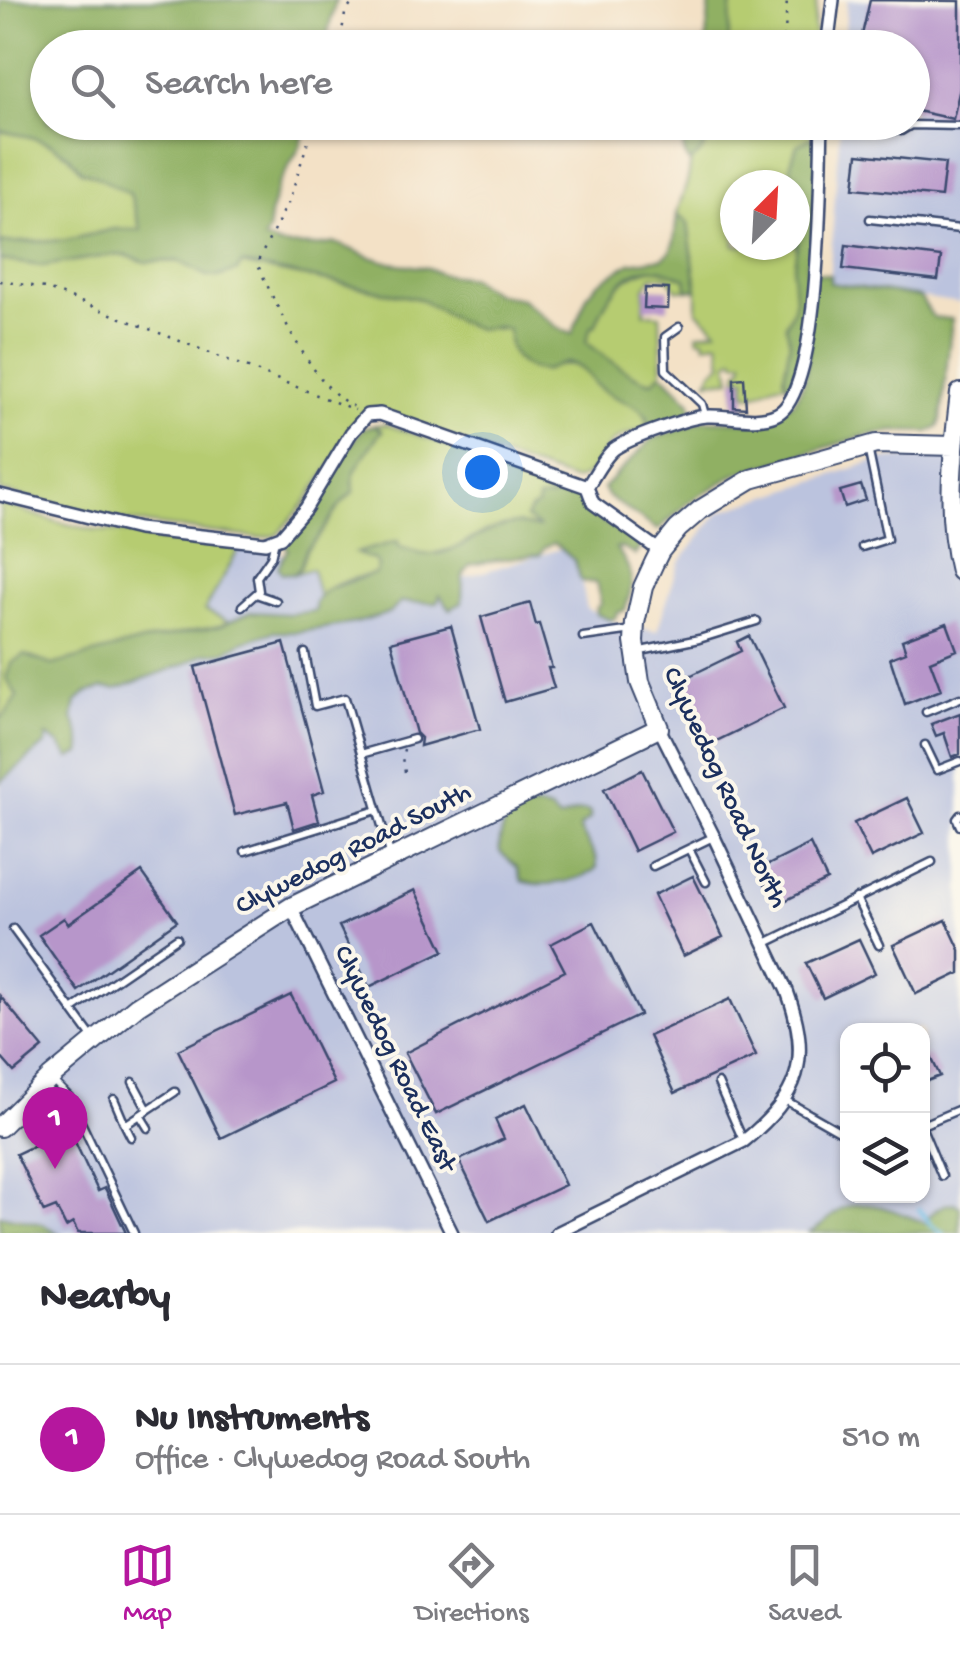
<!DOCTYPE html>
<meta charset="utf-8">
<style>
:root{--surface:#fff;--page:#f7f7f7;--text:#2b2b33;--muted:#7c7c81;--line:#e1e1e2;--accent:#b5179e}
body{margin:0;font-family:"Gochi Hand",sans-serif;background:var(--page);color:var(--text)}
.controls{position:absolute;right:30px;bottom:30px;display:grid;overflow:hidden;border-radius:20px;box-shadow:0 2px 8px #0004}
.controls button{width:90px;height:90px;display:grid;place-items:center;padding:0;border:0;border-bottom:2px solid var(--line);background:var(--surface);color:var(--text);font:50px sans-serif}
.compass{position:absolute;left:720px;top:170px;width:90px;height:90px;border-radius:50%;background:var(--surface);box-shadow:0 2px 8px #0004;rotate:24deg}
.you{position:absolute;left:482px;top:472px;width:35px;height:35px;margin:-25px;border:8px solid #fff;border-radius:50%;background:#1a73e8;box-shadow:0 0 0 15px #1a73e833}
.badge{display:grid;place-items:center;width:65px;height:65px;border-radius:50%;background:var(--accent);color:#fff;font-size:32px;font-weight:700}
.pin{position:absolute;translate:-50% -82px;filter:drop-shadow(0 2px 5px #0008)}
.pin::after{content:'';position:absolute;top:52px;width:35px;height:30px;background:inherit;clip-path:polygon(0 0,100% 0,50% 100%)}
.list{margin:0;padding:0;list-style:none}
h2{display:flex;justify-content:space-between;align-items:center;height:130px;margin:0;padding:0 40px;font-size:42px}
h2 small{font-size:32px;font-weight:400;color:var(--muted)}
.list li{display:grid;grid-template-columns:65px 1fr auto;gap:30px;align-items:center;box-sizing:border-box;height:150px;padding:0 40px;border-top:2px solid var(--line)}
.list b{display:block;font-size:38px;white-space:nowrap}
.list p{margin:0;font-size:32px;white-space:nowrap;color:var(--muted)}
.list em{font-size:32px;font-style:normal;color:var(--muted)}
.icon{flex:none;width:55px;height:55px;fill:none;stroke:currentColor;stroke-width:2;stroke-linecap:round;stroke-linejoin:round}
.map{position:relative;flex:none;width:960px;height:1233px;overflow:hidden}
.search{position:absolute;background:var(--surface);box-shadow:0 2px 8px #0004;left:30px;right:30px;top:30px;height:110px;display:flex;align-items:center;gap:25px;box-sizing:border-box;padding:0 35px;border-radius:55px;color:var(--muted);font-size:38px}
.sheet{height:280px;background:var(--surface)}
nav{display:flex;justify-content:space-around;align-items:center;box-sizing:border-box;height:140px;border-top:2px solid var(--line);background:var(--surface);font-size:28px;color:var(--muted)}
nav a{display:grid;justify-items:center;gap:5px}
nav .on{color:var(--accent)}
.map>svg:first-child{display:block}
.industrial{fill:#bbc3de;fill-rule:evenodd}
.green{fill:#b6cc71;stroke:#687e68;stroke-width:2.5;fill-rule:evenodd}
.forest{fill:#90b063;stroke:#567060;stroke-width:2.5}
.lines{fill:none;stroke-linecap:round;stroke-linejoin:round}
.stream{stroke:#69bce5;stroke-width:4}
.building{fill:#b796ca}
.lane-casing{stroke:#3b4a6e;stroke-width:11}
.street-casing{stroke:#3b4a6e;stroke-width:16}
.secondary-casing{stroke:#3b4a6e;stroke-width:22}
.path{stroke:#3b4a6e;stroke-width:2.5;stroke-dasharray:2.5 8;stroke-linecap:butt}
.lane{stroke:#fff;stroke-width:6}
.street{stroke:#fff;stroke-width:11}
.secondary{stroke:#fff;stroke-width:18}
.labels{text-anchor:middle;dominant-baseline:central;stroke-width:8;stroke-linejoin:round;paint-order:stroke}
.street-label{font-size:28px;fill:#1b2f5e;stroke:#fbf7ec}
</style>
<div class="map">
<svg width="960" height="1233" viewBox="0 0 960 1233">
<rect width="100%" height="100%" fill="#fbf7ec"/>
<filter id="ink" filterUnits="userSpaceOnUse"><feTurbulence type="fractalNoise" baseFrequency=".01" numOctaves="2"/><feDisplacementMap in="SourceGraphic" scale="20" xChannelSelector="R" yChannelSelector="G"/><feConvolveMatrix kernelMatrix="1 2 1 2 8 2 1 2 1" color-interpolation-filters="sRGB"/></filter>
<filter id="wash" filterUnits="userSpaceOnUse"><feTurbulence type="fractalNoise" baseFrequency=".0048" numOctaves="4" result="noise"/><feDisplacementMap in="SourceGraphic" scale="40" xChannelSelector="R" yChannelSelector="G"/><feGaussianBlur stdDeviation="2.25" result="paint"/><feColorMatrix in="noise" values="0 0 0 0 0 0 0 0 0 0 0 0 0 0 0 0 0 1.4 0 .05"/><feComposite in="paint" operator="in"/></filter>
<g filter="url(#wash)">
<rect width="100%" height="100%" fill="#f3e1c6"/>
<path class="industrial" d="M847 0H960V303L829 283 840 123 912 122V48L844 47Z
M931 457 960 458V1233H44L20 1217 0 1215V753L48 670 368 606 574 545 587 609 616 623 657 631 679 563 719 512 881 459ZM848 1030H922V1196H848Z
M240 547 284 554 281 558 282 573 294 574 312 569 319 597 315 602 316 611 289 614 250 612 229 622 205 611Z"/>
<path class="green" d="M709 0H817L814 27 818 47H714L720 18Z
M698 123H812L803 289 786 325 790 341 784 377 787 384C768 381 763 398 745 394L746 378H737L738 370 742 369 744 361 735 362 734 358 731 359 728 363 731 379 708 381 712 371 722 364 719 342 705 344 704 339H698L697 334 717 330 697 311V290L688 223 684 218 677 215C679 201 687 188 689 174 691 156 694 140 698 123ZM735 185H795V245H735Z
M0 131 31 137 50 144 70 156 81 171 92 174 130 194 141 231 114 229 67 240 0 243Z
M113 255 128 256 146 262 178 261 207 276 216 277 237 271 241 264 420 299C438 311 469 327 492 328 497 329 503 328 509 329L510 336 542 371C552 368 564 362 573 365 584 368 590 379 597 386 613 401 642 399 648 422L646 429C635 432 623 434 614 441 597 453 597 478 573 480L369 412 303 505 277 535 258 538 124 521 0 491V260L42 266Z
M656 268 686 278 687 290H677L667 277 652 276 645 288 644 313 660 315 662 373 652 382C631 379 604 355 585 343L591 325H595C606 297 623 272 656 268Z
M385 424 470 453 469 456 474 458 476 455 556 484 553 489 554 497 538 506 526 518 543 528 528 527 519 523 484 532 457 548 427 555 399 547 397 541 358 553 376 561 378 567 376 574C357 577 333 582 319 597L312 569 294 574 300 567 306 550 319 536 340 505 354 491C354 485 352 479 354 474 355 467 377 436 382 431L375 425Z
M0 503 58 522 95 530 133 533 156 540 240 547 205 610 229 622 220 626 139 642 0 738Z"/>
<path class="forest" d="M0 0H336L324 47 48 48V122L307 123 301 145 278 186 271 209 268 231 264 239 280 245 314 246 336 243 370 257 391 263 428 268 441 274 470 278 494 293 522 299 558 328 572 334 587 296 597 284 630 263 663 258 670 252 674 241 677 215 688 223 697 290H687L686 278C676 276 665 269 655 269 624 266 604 302 595 326H591L586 342C601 354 634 379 652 382L662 373 691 402 692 410 685 418 646 429 648 417C635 401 615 401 600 388 591 381 582 364 569 363 562 362 553 368 546 370 531 372 512 361 510 345 509 340 509 335 508 329L499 327 478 329 459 322 420 299 242 264 237 271 217 277 207 276 178 261 146 262 128 256 113 255 42 266 0 260V243L67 240 114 229 141 230 130 194 92 174 81 171 69 156 50 144 31 137 0 131Z
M732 0 728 47H705L710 1Z
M691 123H703L707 127C707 143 704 154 689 162 680 146 681 138 691 123Z
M811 138 815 141 818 153 814 240 807 267 813 272 830 275V283L920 297 933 317 952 319 941 420 938 427 928 432 895 431 868 435 736 474 689 502 658 530 608 497 603 488 652 439 705 420 757 422 794 402 805 380 810 340 794 385 787 384 784 377 790 342 786 325 792 311 795 298 793 272 798 240 800 197 793 184 790 166 797 145Z
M375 425 382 431C377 436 356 467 354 474 352 479 354 485 354 491L340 505 319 536 306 550 300 568 294 574 282 573 278 567 288 549 282 541 363 428Z
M556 484 577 494 591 514 635 541 640 547 635 555 620 547 616 548C634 571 635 582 625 610L617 613 615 618 610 620 596 614 597 607 601 604 596 583 581 581 575 561 554 543 544 548 540 555 515 557 470 565 463 575 462 603 450 609 440 595 437 603 401 602 390 613 356 623 298 632H273L242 642 225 652 204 654 182 665 116 689 103 688 86 693 76 702 73 718 81 739V753L70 758 59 744 47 736 46 744 0 782V717L4 716 17 696 6 678 11 663 24 655 52 665 139 642 220 626 250 612 289 614 315 611V602L327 589 376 573 378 567 376 561 356 553 398 541 399 547C407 549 415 552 423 554 456 558 483 525 516 524 523 523 532 527 540 528L526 518 530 510 538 506V499L554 497 553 489Z
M538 807 550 810 559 819 579 811H587L590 813V819L581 826 580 830 596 857 597 867 594 871C574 882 544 888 522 881L517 867 500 852C498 838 505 814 521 809 521 809 537 807 538 807Z
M954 1203 960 1207V1233H808C822 1228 829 1216 842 1209 867 1195 906 1216 930 1225L927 1219C935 1210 941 1204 954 1203Z
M0 1215 42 1224 58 1233H0Z"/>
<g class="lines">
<path class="stream" d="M919 1209 932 1226 943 1233"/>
</g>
<g id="blocks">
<path class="building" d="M870 0 960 1V88L953 119 912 110V48H859Z
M858 154 945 163 941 197 854 188Z
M846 245 941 257 938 280 843 269Z
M645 288 669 289 668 309 644 308Z
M744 378 746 408 734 407V379Z
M861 485 866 500 845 507 840 491Z
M530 603 536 625 539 624 552 668H548L554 688 505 702 481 617Z
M947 623 957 650 930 661 941 690 905 704 890 658 906 652 902 640Z
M451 626 480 729 420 746 421 738 416 733 391 642Z
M749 636 784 708 706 746 675 683 741 651 737 642Z
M284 643 324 791 312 795 319 821 294 829 287 802 235 815 195 667Z
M960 713V754L952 757 944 733 936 736 931 724Z
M642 770 673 832 634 851 604 789Z
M907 798 924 833 871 858 854 823Z
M810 844 827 880 776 905 758 870Z
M142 872 177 921 78 991 39 935 64 918 68 924Z
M693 876 723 937 683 956 654 895Z
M415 890 444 951 369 987 339 926Z
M946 920 960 950V973L916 994 893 945Z
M594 922 640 1015 436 1114 405 1053 565 971 551 944Z
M859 939 875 973 823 998 806 963Z
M291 995 334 1083 221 1138 178 1050Z
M0 996 43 1048 14 1072 0 1056Z
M730 999 756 1056 675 1093 649 1036Z
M930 1055 940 1076 922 1083V1058Z
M526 1104 565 1185 489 1221 459 1160 504 1139 495 1119Z
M69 1129 98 1191 105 1188 126 1233H78L73 1223 66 1227 56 1207 44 1212 16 1154Z"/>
</g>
</g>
<g filter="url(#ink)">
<use href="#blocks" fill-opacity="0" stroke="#3b4a6e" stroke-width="2.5"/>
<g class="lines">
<g class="lane-casing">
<path id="lane" d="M866 122 901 131 911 125 960 126
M870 219 960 229
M679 327 665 337 666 370 702 404 705 415
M862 547 887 539 868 448
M256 594 276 601
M242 606 259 591 257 577 271 557 275 540
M583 637 633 630
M636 652 699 639 757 621
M305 653 315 706 345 698 391 857
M926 712 960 698
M925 745 937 770 960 761
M361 754 414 739
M960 815 957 819 960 826
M689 849 706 882
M245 851 377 810
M653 866 713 837
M856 898 879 945
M13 929 94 1040
M766 943 932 862
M72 1010 177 938
M51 1079 69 1097 134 1233
M133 1082 148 1110
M718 1083 743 1140
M114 1099 125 1125 175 1092
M785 1100 848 1136
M140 1115 148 1128
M125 1125 131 1137
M922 1125 960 1109
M922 1128 942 1176"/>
</g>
<g class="street-casing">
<path id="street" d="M827 48 833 0
M587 487C595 475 603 458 614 449 628 439 691 416 708 416 729 415 757 424 777 414 822 392 820 173 822 122
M0 495 138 529 265 543 281 537 306 508 351 433 367 415 380 414 587 487 593 503 660 551
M291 907 452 1233
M557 1233 744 1141C800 1095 812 1060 787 991L714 837 659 728"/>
</g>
<g class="secondary-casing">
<path id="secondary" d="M960 393C953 452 945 512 960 571
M0 1127 50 1078 137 1006 291 907 659 728 640 682 634 642 635 623 643 587 654 563 660 551 678 529 700 510 751 479 876 444 954 446"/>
</g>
<path class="path" d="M339 48 345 14 354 0
M784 48 787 0
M314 122 289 201 257 263C274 301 306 370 338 396 343 401 351 405 358 409
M0 281 45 288 355 410
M404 749 402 758 405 772"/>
<use href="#lane" class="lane"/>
<use href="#street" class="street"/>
<use href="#secondary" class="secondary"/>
</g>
</g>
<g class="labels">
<g class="street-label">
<text transform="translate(724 788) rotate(65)">Clywedog Road North</text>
<text transform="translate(354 850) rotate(-27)">Clywedog Road South</text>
<text transform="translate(394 1059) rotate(64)">Clywedog Road East</text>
</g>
</g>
</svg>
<div class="controls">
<button><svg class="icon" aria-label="locate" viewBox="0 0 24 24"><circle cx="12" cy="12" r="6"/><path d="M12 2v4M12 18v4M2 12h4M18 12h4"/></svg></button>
<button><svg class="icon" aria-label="layers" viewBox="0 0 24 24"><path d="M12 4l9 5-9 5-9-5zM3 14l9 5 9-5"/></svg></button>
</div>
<svg class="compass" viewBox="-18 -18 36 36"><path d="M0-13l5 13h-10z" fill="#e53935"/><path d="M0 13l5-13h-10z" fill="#7c7c81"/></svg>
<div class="you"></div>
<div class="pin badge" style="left:55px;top:1169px">1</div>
<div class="search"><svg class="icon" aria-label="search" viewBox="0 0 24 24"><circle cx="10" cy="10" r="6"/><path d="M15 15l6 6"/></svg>Search here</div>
</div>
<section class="sheet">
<h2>Nearby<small></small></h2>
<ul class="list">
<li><span class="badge">1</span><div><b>Nu Instruments</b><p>Office · Clywedog Road South</p></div><em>510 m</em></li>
</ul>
</section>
<nav>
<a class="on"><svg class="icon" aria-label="map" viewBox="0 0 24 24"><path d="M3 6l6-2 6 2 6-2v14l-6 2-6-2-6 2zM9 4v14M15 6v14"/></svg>Map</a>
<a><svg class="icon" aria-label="directions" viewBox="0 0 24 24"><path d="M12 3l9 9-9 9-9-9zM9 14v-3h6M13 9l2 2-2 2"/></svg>Directions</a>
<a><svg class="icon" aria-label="saved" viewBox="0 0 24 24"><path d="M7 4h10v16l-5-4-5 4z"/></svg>Saved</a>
</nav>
